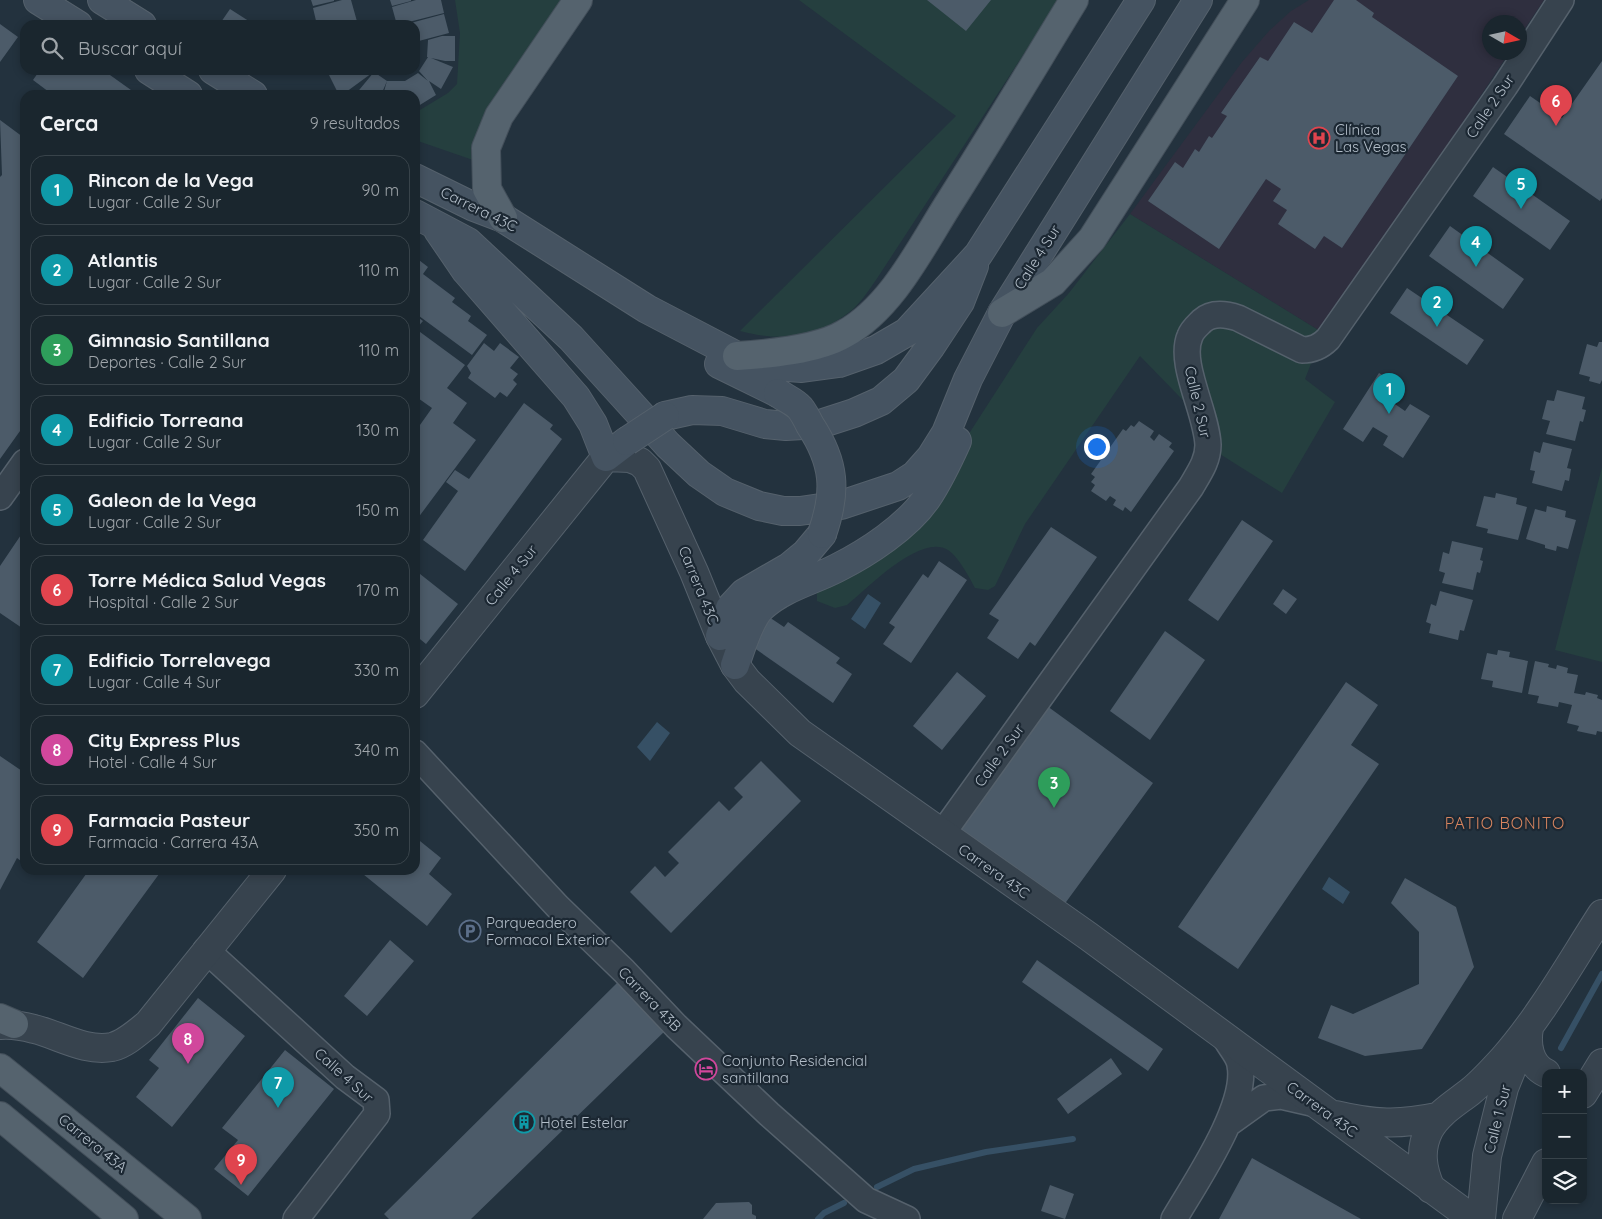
<!DOCTYPE html>
<html lang="es">
<meta charset="utf-8">
<style>
:root{--surface:#1a262e;--page:#232e36;--text:#f1f3f6;--muted:#9fa5aa;--line:#38434a;--accent:#1a73e8}
body{margin:0;font-family:Quicksand,sans-serif;background:var(--page);color:var(--text)}
.controls{position:absolute;right:15px;bottom:15px;display:grid;overflow:hidden;border-radius:10px;box-shadow:0 2px 8px #0003}
.controls button{width:45px;height:45px;display:grid;place-items:center;padding:0;border:0;border-bottom:1px solid var(--line);background:var(--surface);color:var(--text);font:25px sans-serif}
.compass{position:absolute;left:1482px;top:15px;width:45px;height:45px;border-radius:50%;background:var(--surface);box-shadow:0 2px 8px #0003;rotate:99deg}
.you{position:absolute;left:1096px;top:446px;width:18px;height:18px;margin:-12px;border:4px solid #fff;border-radius:50%;background:#1a73e8;box-shadow:0 0 0 8px #1a73e833}
.badge{display:grid;place-items:center;width:32px;height:32px;border-radius:50%;background:var(--accent);color:#fff;font-size:16px;font-weight:700}
.pin{position:absolute;translate:-50% -41px;filter:drop-shadow(0 1px 2px #0008)}
.pin::after{content:'';position:absolute;top:26px;width:18px;height:15px;background:inherit;clip-path:polygon(0 0,100% 0,50% 100%)}
.list{margin:0;padding:0;list-style:none}
h2{display:flex;justify-content:space-between;align-items:center;height:65px;margin:0;padding:0 20px;font-size:21px}
h2 small{font-size:16px;font-weight:400;color:var(--muted)}
.list li{display:grid;grid-template-columns:32px 1fr auto;gap:15px;align-items:center;box-sizing:border-box;height:70px;margin:0 10px 10px;padding:0 10px;border:1px solid var(--line);border-radius:15px}
.list b{display:block;font-size:19px;white-space:nowrap}
.list p{margin:0;font-size:16px;white-space:nowrap;color:var(--muted)}
.list em{font-size:16px;font-style:normal;color:var(--muted)}
.icon{flex:none;width:28px;height:28px;fill:none;stroke:currentColor;stroke-width:2;stroke-linecap:round;stroke-linejoin:round}
.map{position:relative;flex:none;width:1602px;height:1219px;overflow:hidden}
.search{position:absolute;background:var(--surface);box-shadow:0 2px 8px #0003;left:20px;top:20px;width:400px;height:55px;display:flex;align-items:center;gap:12px;box-sizing:border-box;padding:0 18px;border-radius:15px;color:var(--muted);font-size:19px}
.panel{position:absolute;background:var(--surface);box-shadow:0 2px 8px #0003;left:20px;top:90px;width:400px;height:785px;border-radius:15px}
.map>svg:first-child{display:block}
.medical{fill:#2f2f3f}
.green{fill:#253f3f}
.water{fill:#365065}
.lines{fill:none;stroke-linecap:round;stroke-linejoin:round}
.stream{stroke:#365065;stroke-width:6}
.building{fill:#4c5b69}
.minor-casing{stroke:#55616c;stroke-width:28}
.tertiary-casing{stroke:#55616c;stroke-width:30}
.secondary-casing{stroke:#55616c;stroke-width:30}
.primary-casing{stroke:#434f5a;stroke-width:30}
.minor{stroke:#37434e;stroke-width:25}
.tertiary{stroke:#37434e;stroke-width:28}
.secondary{stroke:#455361;stroke-width:28}
.primary{stroke:#55636e;stroke-width:28}
.secondary-bridge-casing{stroke:#55616c;stroke-width:30;stroke-linecap:butt}
.secondary-bridge{stroke:#455361;stroke-width:28}
.labels{text-anchor:middle;dominant-baseline:central;stroke-width:4.5;stroke-linejoin:round;paint-order:stroke}
.street-label{font-size:15px;fill:#b3bec9;stroke:#1c2833}
.poi-label{font-size:15px;fill:#b3bec9;stroke:#1c2833;text-anchor:start}
.neighbourhood-label{font-size:16px;letter-spacing:1px;fill:#d8855f;stroke:#1c2833}
</style>
<div class="map">
<svg width="1602" height="1219" viewBox="0 0 1602 1219">
<rect width="100%" height="100%" fill="#23323e"/>
<path class="medical" d="M1309 0H1544L1520 36V22H1490V52L1509 53 1323 333 1130 214 1242 62 1269 31 1291 11Z"/>
<path class="green" d="M455 0H567L473 160 415 140V113L448 93 457 84 460 33Z
M799 0H1059L876 280C869 290 861 302 852 310 818 338 781 342 740 331L956 116Z
M1130 214 1323 333 1305 379 1335 402 1282 493 1215 451 1213 431 1140 356 1025 524 995 586 988 590 975 588C970 578 957 555 948 550 920 533 867 589 847 605L835 608 817 601V591L952 460 1037 328 1069 293Z
M1602 467V662L1555 650Z"/>
<path class="water" d="M868 594 881 603 865 629 851 619Z
M657 722 670 733 650 761 637 747Z
M1329 877 1350 892 1343 904 1322 889Z"/>
<g class="lines">
<path class="stream" d="M1561 1048 1602 974
M877 1187 914 1169 986 1152 1073 1139
M818 1219 824 1213 844 1203"/>
</g>
<path class="building" d="M311 0H334V1L313 6Z
M342 0H351L358 25H317L313 8Z
M390 0H411V1L392 6Z
M416 0H441L444 13 397 25 392 7Z
M927 0H991L966 31Z
M1334 0H1356L1374 13 1372 17 1458 76 1342 248 1324 236 1315 249 1278 224 1287 210 1273 201 1281 189 1266 179 1219 249 1148 201 1175 162 1183 168 1195 149 1199 152 1209 136 1212 138 1227 116 1221 113 1260 57 1268 61 1294 22 1312 33Z
M230 9 255 25H219Z
M444 14 449 33 415 42V25L407 24Z
M0 24 18 37 0 62Z
M442 36H455V61H445L431 58 453 67 441 89 429 81 436 95 415 108V95H383L387 81H405L418 73 428 81 419 71 428 57H427L428 40Z
M1602 61V198L1600 201 1504 134 1530 96 1562 118Z
M40 70H103L138 95H53L33 80Z
M335 70H371L372 73 342 95H339L328 73Z
M374 72 387 81 381 95H355Z
M0 120 23 137 25 135V424L0 459V177L2 175Z
M1493 167 1570 221 1550 250 1473 196Z
M1450 226 1524 279 1503 309 1429 256Z
M415 257 428 267 423 274 455 298 452 302 471 316 468 321 487 335 472 355 415 313Z
M1407 288 1484 340 1467 365 1390 313Z
M415 315 423 321 416 329 465 365 447 388 467 403 453 423 476 440 415 522V432L432 408 415 396Z
M1599 342H1602V380L1600 384 1589 381 1590 377 1579 374 1587 344 1597 347Z
M484 343 494 351 500 343 519 357 510 368 518 374 513 380 517 384 507 397 500 392 495 398 468 378 471 373 467 366Z
M1379 373 1401 387 1392 402 1405 411 1410 404 1430 416 1403 458 1383 445 1388 436 1373 427 1363 442 1343 429Z
M1557 390 1585 397 1582 409 1586 410 1583 422 1580 421 1575 441 1546 434 1550 421 1542 419 1547 400 1554 401Z
M524 403 553 425 550 429 562 439 465 571 423 540 458 491 446 482 455 470 469 479Z
M1139 421 1154 431 1150 437 1154 441 1159 434 1172 443 1169 447 1174 451 1131 512 1125 507 1123 511 1113 505 1116 500 1110 496 1106 501 1091 491 1095 485 1091 482 1095 477 1091 474 1123 429 1126 431 1131 425 1134 427Z
M1543 442 1572 449 1567 468 1571 469 1569 481 1565 480 1562 491 1532 483 1535 471 1530 470 1534 451 1540 453Z
M1496 493 1517 498 1516 504 1527 507 1518 540 1487 533 1488 529 1476 526 1484 496 1495 498Z
M1547 506 1566 511 1565 517 1576 520 1568 549 1557 546 1556 551 1545 548V545L1526 539 1535 509 1546 512Z
M1242 520 1273 541 1218 621 1188 600Z
M1051 527 1097 557 1035 646 1030 642 1018 659 987 638 999 620 989 614Z
M25 529V630L0 613V566Z
M1452 541 1483 548 1480 560 1483 561 1480 573 1477 572 1473 590 1442 583 1445 573 1439 571 1443 552 1449 554Z
M939 561 967 580 911 663 883 644 895 627 889 623 923 574 928 578Z
M415 570 458 604 426 644 415 635Z
M1283 589 1297 599 1286 614 1273 604Z
M1440 591 1473 600 1464 631 1460 630 1458 640 1429 633 1431 624 1426 622 1431 604 1436 606Z
M766 615 784 627 788 622 840 658 836 663 852 674 833 703 747 643Z
M1165 631 1205 660 1150 740 1110 711Z
M1498 650 1510 652 1509 657 1528 661 1522 693 1492 687 1493 681 1481 679 1487 653 1497 655Z
M1535 661 1549 664 1548 667 1556 669 1557 665 1568 668 1567 673 1578 675 1574 693 1585 695 1586 692 1598 695 1597 698 1602 700V732L1597 731 1596 735 1577 731 1579 726 1567 723 1572 705 1559 702 1558 707 1537 703 1539 696 1528 694Z
M957 672 986 696 942 750 913 726Z
M1346 682 1378 705 1351 745 1379 764 1238 969 1178 927Z
M1047 706 1153 783 1061 909 954 832Z
M0 756 25 773V864L17 858 0 890Z
M761 761 801 801 671 933 630 892 655 866 665 877 679 863 668 852 719 801 729 811 743 797 734 788Z
M415 837 441 858 429 874 452 894 427 926 358 870H415Z
M89 870H162L83 978 37 942Z
M1405 878 1456 907 1474 967 1422 1049 1365 1056 1318 1038 1331 1005 1353 1014 1419 984V932L1391 903Z
M390 940 414 961 367 1016 344 996Z
M1037 960 1163 1049 1148 1071 1022 982Z
M618 982 667 1029 471 1219H389L384 1214Z
M198 998 245 1036 172 1127 136 1097 159 1068 149 1060Z
M285 1050 334 1089 248 1196 214 1169 238 1140 222 1128Z
M1111 1058 1122 1074 1068 1114 1057 1099Z
M1252 1158 1361 1219H1219Z
M1050 1185 1074 1194 1065 1219 1041 1211Z
M749 1202 752 1205V1214L756 1216V1219H703L716 1203Z"/>
<g class="lines">
<g class="minor-casing">
<path id="minor" d="M0 497 25 462
M415 753 557 906 624 971 676 1026 769 1114 866 1200 907 1219
M942 834 1191 487C1199 473 1208 461 1208 445 1207 413 1178 363 1190 336 1192 330 1197 326 1202 321 1212 312 1226 314 1238 318L1302 350C1313 350 1320 347 1328 339L1505 86 1561 0
M206 950 345 1077 376 1100 377 1114 296 1219
M1229 1123 1264 1098 1281 1096 1316 1104
M1174 1219C1195 1183 1248 1106 1240 1065 1239 1056 1230 1047 1226 1039"/>
</g>
<g class="tertiary-casing">
<path id="tertiary" d="M415 694 606 457 630 458 640 462 647 469 694 572 720 636 735 665 747 681 800 733 1088 936 1473 1219
M0 1025C12 1024 23 1026 34 1029 59 1035 85 1052 112 1047 125 1044 138 1032 148 1024L272 870
M1529 1028C1526 1044 1529 1065 1546 1073
M1583 1094 1602 1063
M1336 1115C1374 1124 1399 1125 1437 1117
M1431 1189C1422 1169 1419 1150 1429 1130 1438 1113 1456 1103 1471 1091 1482 1082 1493 1070 1503 1059 1541 1016 1571 962 1602 914
M1481 1219 1487 1156 1504 1088 1520 1048
M1517 1219 1546 1163"/>
</g>
<g class="secondary-casing">
<path id="secondary" d="M38 0 78 25
M102 0 142 25
M149 70 188 95
M213 70 253 95
M415 178 474 207 503 218 647 309 737 356 773 366 802 368 839 363 876 350 907 332 978 255 1141 0
M415 214 468 242 571 338 668 445 699 474 725 492 759 506 783 511H800L841 505 898 486 915 475 931 457 946 433 968 379 1002 313 1198 0
M438 230 466 271 576 397 593 424 606 457 627 441
M719 364 778 393
M665 416 692 410 722 411 765 424 786 426 820 424 854 413 881 401 906 380 931 346 960 302 974 266
M720 636 730 608 744 593 789 567 806 553 822 534
M735 665C741 648 749 619 762 607 784 587 812 581 837 568 867 553 907 527 927 498 939 480 948 461 957 441"/>
</g>
<g class="primary-casing">
<path id="primary" d="M503 218 487 189 486 148 499 116 578 0
M1002 313 1053 282 1092 239 1245 0
M737 356C768 354 817 350 844 334 893 307 922 245 951 200 993 134 1033 67 1074 0
M0 1018 14 1024
M0 1068 187 1219
M0 1116 124 1219"/>
</g>
<use href="#minor" class="minor"/>
<use href="#tertiary" class="tertiary"/>
<use href="#secondary" class="secondary"/>
<use href="#primary" class="primary"/>
<g class="secondary-bridge-casing">
<path id="secondary-bridge" d="M778 393C785 398 795 402 800 408 804 413 807 419 810 425 835 463 837 491 822 534
M627 441 665 416"/>
</g>
<use href="#secondary-bridge" class="secondary-bridge"/>
</g>
<defs>
<g id="hospital-ring" transform="scale(1.125)"><circle r="9.5" fill="#1c2833" stroke="#e0444e" stroke-width="1.5"/><path d="M-5-5h3v3.5h4V-5h3V5h-3V1.5h-4V5h-3Z" fill="#e0444e"/></g>
<g id="parking-ring" transform="scale(1.125)"><circle r="9.5" fill="#1c2833" stroke="#5c6f8a" stroke-width="1.5"/><path d="M-3.5-5.5H1a3.5 3.5 0 0 1 0 7H-1V5.5H-3.5ZM-1-3.4V-.6H.8a1.4 1.4 0 0 0 0-2.8Z" fill="#5c6f8a"/></g>
<g id="hotel-ring" transform="scale(1.125)"><circle r="9.5" fill="#1c2833" stroke="#d1479c" stroke-width="1.5"/><path d="M-6-4.5h1.5V1H6V5H4.5V3h-9V5H-6ZM-4 0a1.8 1.8 0 1 1 3.6 0ZM.5 0V-2.5h3Q6-2.5 6 0Z" fill="#d1479c"/></g>
<g id="building-ring" transform="scale(1.125)"><circle r="9.5" fill="#1c2833" stroke="#0f9aa8" stroke-width="1.5"/><path d="M-4-6H4V6H1V3H-1V6H-4ZM-2.5-4.3h1.7v1.8h-1.7ZM.8-4.3h1.7v1.8H.8ZM-2.5-1h1.7V.8h-1.7ZM.8-1h1.7V.8H.8Z" fill="#0f9aa8"/></g>
</defs>
<g fill-rule="evenodd">
<use href="#hospital-ring" x="1319" y="138"/>
<use href="#parking-ring" x="470" y="931"/>
<use href="#hotel-ring" x="706" y="1069"/>
<use href="#building-ring" x="524" y="1122"/>
</g>
<g class="labels">
<g class="street-label">
<text transform="translate(1490 106) rotate(-56)">Calle 2 Sur</text>
<text transform="translate(479 209) rotate(26)">Carrera 43C</text>
<text transform="translate(1037 257) rotate(-58)">Calle 4 Sur</text>
<text transform="translate(1198 402) rotate(77)">Calle 2 Sur</text>
<text transform="translate(511 575) rotate(-51)">Calle 4 Sur</text>
<text transform="translate(699 585) rotate(68)">Carrera 43C</text>
<text transform="translate(999 755) rotate(-54)">Calle 2 Sur</text>
<text transform="translate(994 871) rotate(35)">Carrera 43C</text>
<text transform="translate(650 999) rotate(46)">Carrera 43B</text>
<text transform="translate(344 1075) rotate(42)">Calle 4 Sur</text>
<text transform="translate(1322 1109) rotate(36)">Carrera 43C</text>
<text transform="translate(1497 1119) rotate(-76)">Calle 1 Sur</text>
<text transform="translate(93 1143) rotate(39)">Carrera 43A</text>
</g>
<g class="poi-label">
<text x="1335" y="129">Clínica<tspan x="1335" dy="17">Las Vegas</tspan></text>
<text x="486" y="922">Parqueadero<tspan x="486" dy="17">Formacol Exterior</tspan></text>
<text x="722" y="1060">Conjunto Residencial<tspan x="722" dy="17">santillana</tspan></text>
<text x="540" y="1122">Hotel Estelar</text>
</g>
<g class="neighbourhood-label">
<text x="1505" y="823">PATIO BONITO</text>
</g>
</g>
</svg>
<div class="controls">
<button>+</button>
<button>−</button>
<button><svg class="icon" aria-label="layers" viewBox="0 0 24 24"><path d="M12 4l9 5-9 5-9-5zM3 14l9 5 9-5"/></svg></button>
</div>
<svg class="compass" viewBox="-18 -18 36 36"><path d="M0-13l5 13h-10z" fill="#e53935"/><path d="M0 13l5-13h-10z" fill="#9fa5aa"/></svg>
<div class="you"></div>
<div class="pin badge" style="left:1389px;top:414px;background:#0f9aa8">1</div>
<div class="pin badge" style="left:1437px;top:327px;background:#0f9aa8">2</div>
<div class="pin badge" style="left:1054px;top:808px;background:#2e9e5b">3</div>
<div class="pin badge" style="left:1476px;top:267px;background:#0f9aa8">4</div>
<div class="pin badge" style="left:1521px;top:209px;background:#0f9aa8">5</div>
<div class="pin badge" style="left:1556px;top:126px;background:#e0444e">6</div>
<div class="pin badge" style="left:278px;top:1108px;background:#0f9aa8">7</div>
<div class="pin badge" style="left:188px;top:1064px;background:#d1479c">8</div>
<div class="pin badge" style="left:241px;top:1185px;background:#e0444e">9</div>
<div class="search"><svg class="icon" aria-label="search" viewBox="0 0 24 24"><circle cx="10" cy="10" r="6"/><path d="M15 15l6 6"/></svg>Buscar aquí</div>
<section class="panel">
<h2>Cerca<small>9 resultados</small></h2>
<ul class="list">
<li><span class="badge" style="background:#0f9aa8">1</span><div><b>Rincon de la Vega</b><p>Lugar · Calle 2 Sur</p></div><em>90 m</em></li>
<li><span class="badge" style="background:#0f9aa8">2</span><div><b>Atlantis</b><p>Lugar · Calle 2 Sur</p></div><em>110 m</em></li>
<li><span class="badge" style="background:#2e9e5b">3</span><div><b>Gimnasio Santillana</b><p>Deportes · Calle 2 Sur</p></div><em>110 m</em></li>
<li><span class="badge" style="background:#0f9aa8">4</span><div><b>Edificio Torreana</b><p>Lugar · Calle 2 Sur</p></div><em>130 m</em></li>
<li><span class="badge" style="background:#0f9aa8">5</span><div><b>Galeon de la Vega</b><p>Lugar · Calle 2 Sur</p></div><em>150 m</em></li>
<li><span class="badge" style="background:#e0444e">6</span><div><b>Torre Médica Salud Vegas</b><p>Hospital · Calle 2 Sur</p></div><em>170 m</em></li>
<li><span class="badge" style="background:#0f9aa8">7</span><div><b>Edificio Torrelavega</b><p>Lugar · Calle 4 Sur</p></div><em>330 m</em></li>
<li><span class="badge" style="background:#d1479c">8</span><div><b>City Express Plus</b><p>Hotel · Calle 4 Sur</p></div><em>340 m</em></li>
<li><span class="badge" style="background:#e0444e">9</span><div><b>Farmacia Pasteur</b><p>Farmacia · Carrera 43A</p></div><em>350 m</em></li>
</ul>
</section>
</div>
